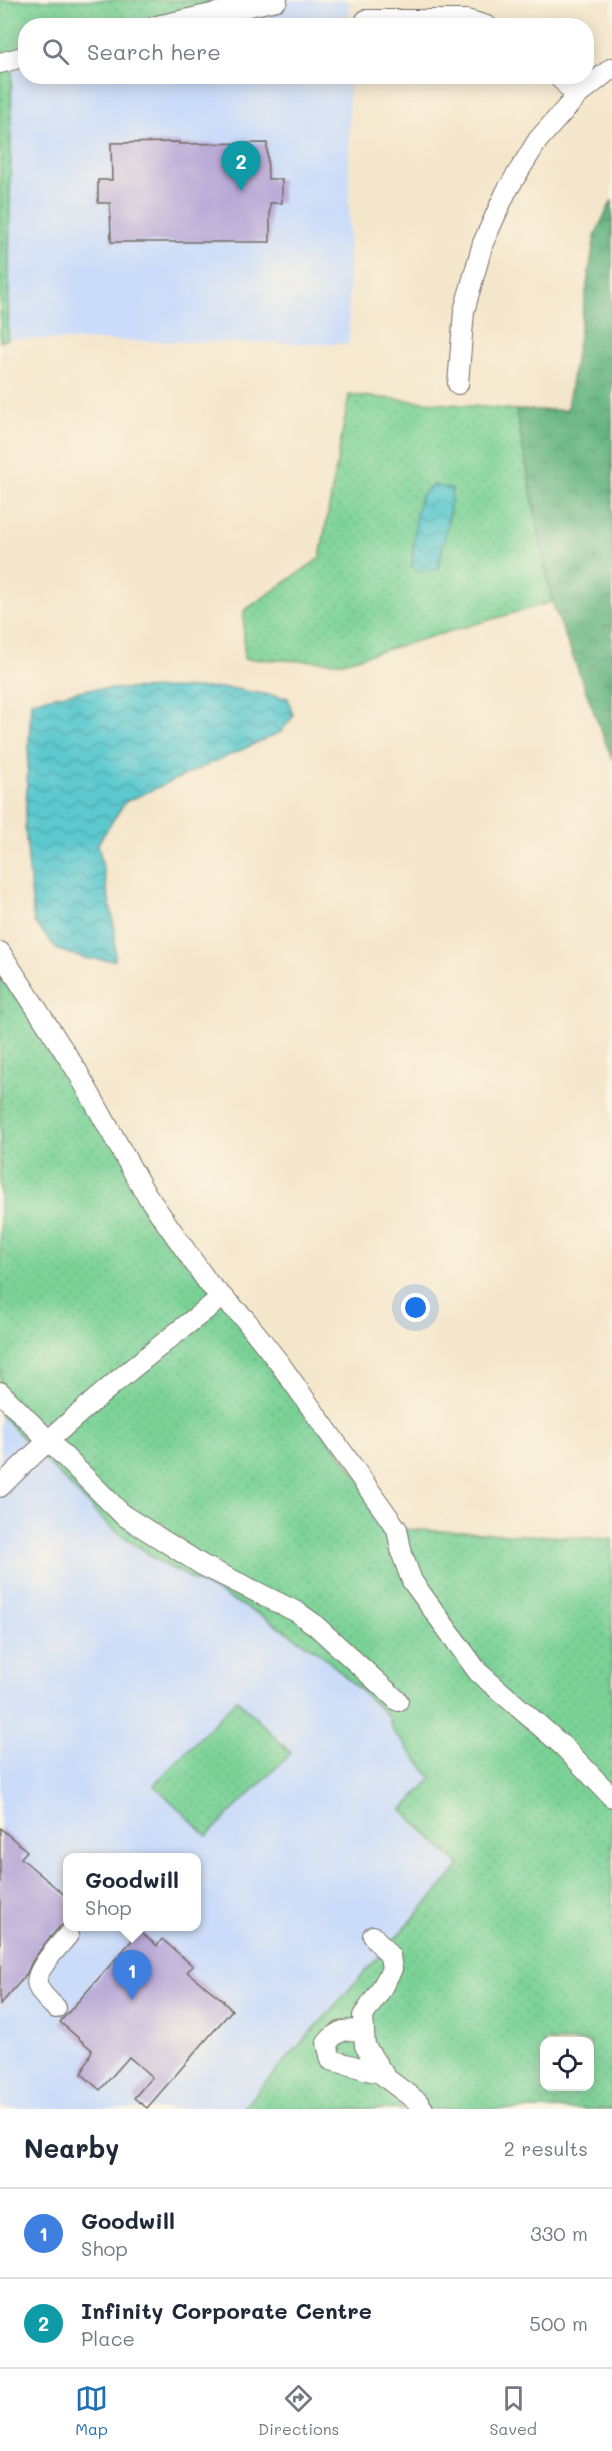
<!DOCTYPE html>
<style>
:root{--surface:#fff;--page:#f2f2f3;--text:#1f2937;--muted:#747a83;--line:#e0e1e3;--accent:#1f6fb2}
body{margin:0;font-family:Mali,sans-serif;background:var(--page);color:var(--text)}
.controls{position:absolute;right:18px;bottom:18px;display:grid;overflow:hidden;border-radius:12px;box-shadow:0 3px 15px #0003}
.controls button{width:54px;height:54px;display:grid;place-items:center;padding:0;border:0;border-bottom:2px solid var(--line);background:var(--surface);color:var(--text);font:30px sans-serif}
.you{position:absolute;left:416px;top:1308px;width:21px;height:21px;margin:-15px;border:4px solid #fff;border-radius:50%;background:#1a73e8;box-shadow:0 0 0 9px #1a73e833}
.badge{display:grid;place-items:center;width:39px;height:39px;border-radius:50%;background:var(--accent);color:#fff;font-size:20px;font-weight:700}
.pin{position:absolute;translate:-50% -50px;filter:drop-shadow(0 2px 3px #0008)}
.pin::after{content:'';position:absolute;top:32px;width:21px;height:18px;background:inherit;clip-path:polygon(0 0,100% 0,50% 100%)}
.popup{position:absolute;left:63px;top:1853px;width:138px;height:78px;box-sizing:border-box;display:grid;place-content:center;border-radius:12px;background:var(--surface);filter:drop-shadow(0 2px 4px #0005);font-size:20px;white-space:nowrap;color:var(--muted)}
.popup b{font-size:22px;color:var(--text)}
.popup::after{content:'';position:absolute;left:50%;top:100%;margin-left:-12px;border:12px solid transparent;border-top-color:var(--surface)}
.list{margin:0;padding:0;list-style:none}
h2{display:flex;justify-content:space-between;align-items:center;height:78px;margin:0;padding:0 24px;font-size:26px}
h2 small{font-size:20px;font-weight:400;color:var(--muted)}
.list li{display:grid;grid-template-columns:39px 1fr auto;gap:18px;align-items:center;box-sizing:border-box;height:90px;padding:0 24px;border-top:2px solid var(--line)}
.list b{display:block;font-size:22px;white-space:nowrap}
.list p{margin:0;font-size:20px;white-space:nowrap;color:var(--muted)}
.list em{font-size:20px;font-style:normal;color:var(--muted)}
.icon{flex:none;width:33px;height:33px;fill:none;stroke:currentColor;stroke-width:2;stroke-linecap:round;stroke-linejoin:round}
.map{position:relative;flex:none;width:612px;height:2109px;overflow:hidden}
.search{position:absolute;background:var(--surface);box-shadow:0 3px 15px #0003;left:18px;right:18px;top:18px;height:66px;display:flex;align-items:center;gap:15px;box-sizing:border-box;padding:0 21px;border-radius:24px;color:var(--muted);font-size:22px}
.sheet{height:258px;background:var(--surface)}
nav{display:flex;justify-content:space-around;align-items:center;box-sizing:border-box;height:84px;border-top:2px solid var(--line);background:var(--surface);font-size:16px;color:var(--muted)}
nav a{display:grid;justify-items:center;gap:3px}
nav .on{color:var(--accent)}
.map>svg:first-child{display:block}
.built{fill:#cadcf9;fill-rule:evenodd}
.grass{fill:url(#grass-dots);stroke:#527e61;stroke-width:1.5;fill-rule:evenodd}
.forest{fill:url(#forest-crowns);stroke:#477056;stroke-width:1.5}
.water{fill:url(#water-waves);stroke:#447a7d;stroke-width:1.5}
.building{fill:#b8a9d7}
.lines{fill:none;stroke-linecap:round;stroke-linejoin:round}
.minor-casing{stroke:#716c63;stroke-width:22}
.minor{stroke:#fff;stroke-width:20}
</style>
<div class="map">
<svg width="612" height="2109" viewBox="0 0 612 2109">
<defs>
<pattern id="grass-dots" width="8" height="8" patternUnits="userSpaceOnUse" patternTransform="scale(1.5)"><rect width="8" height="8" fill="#7ad297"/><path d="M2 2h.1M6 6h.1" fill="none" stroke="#6ab482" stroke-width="1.8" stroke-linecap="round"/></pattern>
<pattern id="forest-crowns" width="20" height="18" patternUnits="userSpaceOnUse" patternTransform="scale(1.5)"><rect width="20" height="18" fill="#63b480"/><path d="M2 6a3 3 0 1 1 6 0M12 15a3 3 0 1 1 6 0" fill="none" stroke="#529369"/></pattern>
<pattern id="water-waves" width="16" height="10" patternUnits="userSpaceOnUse" patternTransform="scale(1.5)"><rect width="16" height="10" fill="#5cc9cf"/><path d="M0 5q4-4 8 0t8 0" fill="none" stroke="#4ca3a8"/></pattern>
</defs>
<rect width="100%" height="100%" fill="#fcf5e5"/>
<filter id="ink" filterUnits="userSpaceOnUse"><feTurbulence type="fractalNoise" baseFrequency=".0167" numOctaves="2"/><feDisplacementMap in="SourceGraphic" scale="12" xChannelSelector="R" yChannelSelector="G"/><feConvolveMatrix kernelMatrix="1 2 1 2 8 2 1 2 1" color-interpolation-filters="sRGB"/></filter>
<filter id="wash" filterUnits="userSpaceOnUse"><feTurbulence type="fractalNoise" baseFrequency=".008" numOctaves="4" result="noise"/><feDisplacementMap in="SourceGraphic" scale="24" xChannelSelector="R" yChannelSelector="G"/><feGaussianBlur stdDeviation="1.35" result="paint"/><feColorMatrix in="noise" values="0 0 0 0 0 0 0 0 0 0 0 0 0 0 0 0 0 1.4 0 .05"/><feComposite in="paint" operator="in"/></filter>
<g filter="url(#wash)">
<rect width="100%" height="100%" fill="#f4e6cb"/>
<path class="built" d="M276 0H349V25L156 26Z
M25 56 26 76 349 77V344L8 339 12 59Z
M0 1416 109 1526 160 1562 264 1617 321 1654 388 1716 393 1731 432 1778 402 1810 460 1866 261 2109H4L0 2106ZM68 1858H196V1926H68Z"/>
<path class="grass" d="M0 0H277L156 25 26 26 25 56 12 60 8 339 0 342Z
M349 395 516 410 552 602 343 662 244 659V611L320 558ZM452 489 448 523 412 550Z
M0 952 144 1191 397 1529 612 1539V2109H242L460 1866 402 1810 432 1778 393 1731 388 1716 321 1654 264 1617 160 1562 109 1526 0 1414ZM544 2042H590V2086H544Z
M237 1699 291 1753 207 1836 154 1785Z"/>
<path class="forest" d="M612 200V759L552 602 516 410H567L595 235Z"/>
<path class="water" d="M432 485 452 489 448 523 438 569 418 571 412 566 416 515 421 496Z
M228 688 288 698 293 716 281 732 125 802 98 843 115 931V960L87 959 58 950 34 922 25 827 31 701 89 689Z"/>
<g id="blocks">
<path class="building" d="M179 142V144L267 143 268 179H282V203H270V242H111L110 203H98V180H112L111 143Z
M0 1828 27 1851 21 1858 68 1898V1923L59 1927 44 1945 32 1962 26 1975 0 2005Z
M140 1931 157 1946 162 1939 193 1966 187 1972 224 2001 223 2002 232 2010 147 2108 134 2098 152 2077 129 2057 100 2090 82 2074 92 2050 60 2022Z"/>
</g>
</g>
<g filter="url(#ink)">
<use href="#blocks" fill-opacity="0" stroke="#716c63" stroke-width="1.5"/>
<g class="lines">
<g class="minor-casing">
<path id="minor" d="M366 20H467L487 26
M156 26 277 0
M0 63 26 56
M558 76 577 96
M458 384 464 311 483 243 506 192 538 140 577 96 612 68
M0 952 77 1071 144 1191 209 1284 244 1318 280 1364 397 1529 402 1554 412 1581 478 1672 564 1747 612 1797
M0 1392 123 1515 202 1565 297 1612 314 1624 398 1701
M0 1487C69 1418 145 1357 222 1297
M373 1936 390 1956 392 1969 379 1993 363 2016 365 2046 386 2078 418 2102 423 2109
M56 2008C50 2002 41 1995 38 1986 32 1973 59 1946 68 1935
M364 2031C347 2029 338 2029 327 2043L331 2060 383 2074"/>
</g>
<use href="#minor" class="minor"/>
</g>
</g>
</svg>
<div class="controls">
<button><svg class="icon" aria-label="locate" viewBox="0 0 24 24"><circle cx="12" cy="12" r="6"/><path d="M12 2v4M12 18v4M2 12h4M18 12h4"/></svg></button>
</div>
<div class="you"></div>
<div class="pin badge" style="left:132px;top:2000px;background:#3f7fe0">1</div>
<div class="popup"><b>Goodwill</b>Shop</div>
<div class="pin badge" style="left:241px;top:191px;background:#0f9aa8">2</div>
<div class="search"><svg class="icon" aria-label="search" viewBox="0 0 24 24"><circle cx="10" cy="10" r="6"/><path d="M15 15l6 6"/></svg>Search here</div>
</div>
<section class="sheet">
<h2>Nearby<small>2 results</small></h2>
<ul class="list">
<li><span class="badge" style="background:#3f7fe0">1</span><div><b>Goodwill</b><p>Shop</p></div><em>330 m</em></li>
<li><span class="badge" style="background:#0f9aa8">2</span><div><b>Infinity Corporate Centre</b><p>Place</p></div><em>500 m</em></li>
</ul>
</section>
<nav>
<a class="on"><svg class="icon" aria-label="map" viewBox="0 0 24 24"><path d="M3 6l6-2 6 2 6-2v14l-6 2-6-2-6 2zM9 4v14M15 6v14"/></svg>Map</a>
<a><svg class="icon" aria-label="directions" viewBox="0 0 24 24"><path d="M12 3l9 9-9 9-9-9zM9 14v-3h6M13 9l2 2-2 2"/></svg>Directions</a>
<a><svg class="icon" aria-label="saved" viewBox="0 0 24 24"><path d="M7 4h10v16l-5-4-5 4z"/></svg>Saved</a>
</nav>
